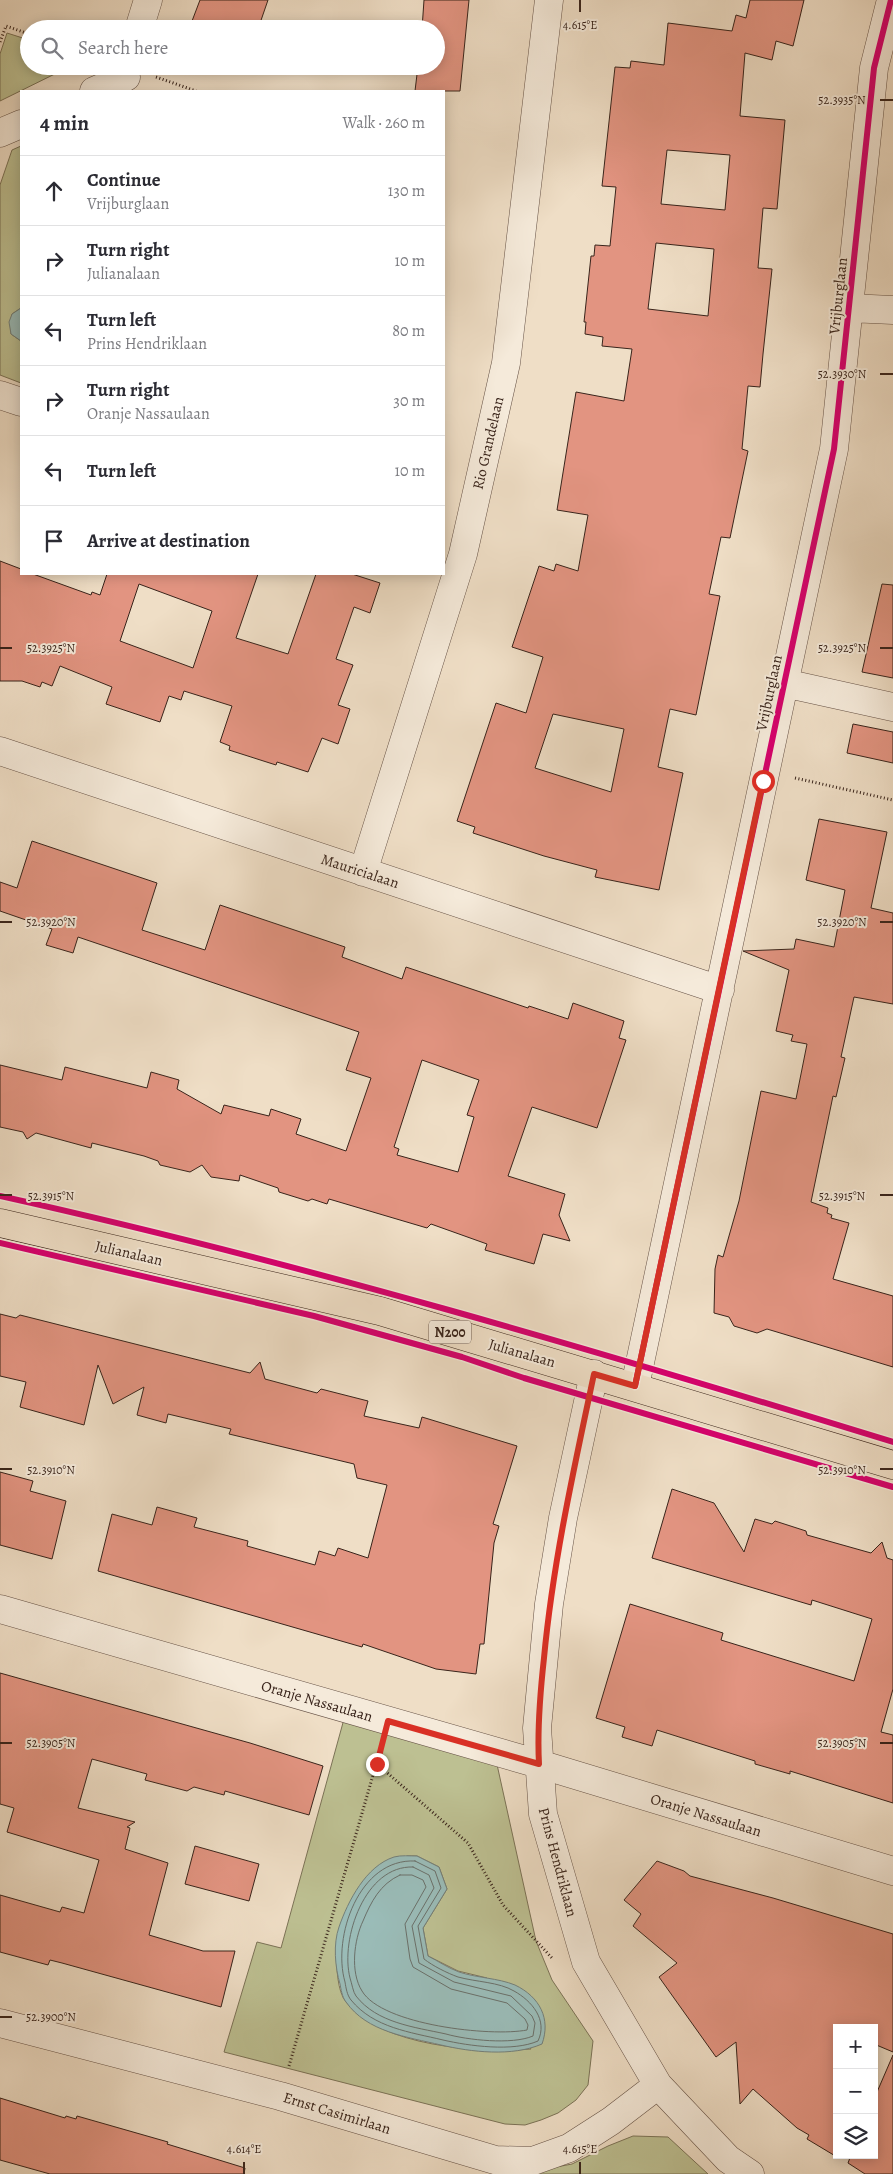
<!DOCTYPE html>
<meta charset="utf-8">
<style>
:root{--surface:#fff;--page:#f2f2f3;--text:#2b2b33;--muted:#7c7c81;--line:#e1e1e2}
body{margin:0;font-family:Alegreya,serif;background:var(--page);color:var(--text)}
.controls{position:absolute;right:15px;bottom:15px;display:grid;overflow:hidden;border-radius:0px;box-shadow:0 2px 12px #0003}
.controls button{width:45px;height:45px;display:grid;place-items:center;padding:0;border:0;border-bottom:1px solid var(--line);background:var(--surface);color:var(--text);font:25px sans-serif}
.stop{position:absolute;width:15px;height:15px;margin:-11px;border:4px solid #d93025;border-radius:50%;background:#fff}
.stop.end{background:#d93025;border-color:#fff;box-shadow:0 1px 5px #0008}
.list{margin:0;padding:0;list-style:none}
h2{display:flex;justify-content:space-between;align-items:center;height:65px;margin:0;padding:0 20px;font-size:21px}
h2 small{font-size:16px;font-weight:400;color:var(--muted)}
.list li{display:grid;grid-template-columns:32px 1fr auto;gap:15px;align-items:center;box-sizing:border-box;height:70px;padding:0 20px;border-top:1px solid var(--line)}
.list b{display:block;font-size:19px;white-space:nowrap}
.list p{margin:0;font-size:16px;white-space:nowrap;color:var(--muted)}
.list em{font-size:16px;font-style:normal;color:var(--muted)}
.icon{flex:none;width:28px;height:28px;fill:none;stroke:currentColor;stroke-width:2;stroke-linecap:round;stroke-linejoin:round}
.map{position:relative;flex:none;width:893px;height:2174px;overflow:hidden}
.search{position:absolute;background:var(--surface);box-shadow:0 2px 12px #0003;left:20px;top:20px;width:425px;height:55px;display:flex;align-items:center;gap:12px;box-sizing:border-box;padding:0 18px;border-radius:28px;color:var(--muted);font-size:19px}
.panel{position:absolute;background:var(--surface);box-shadow:0 2px 12px #0003;left:20px;top:90px;width:425px;height:485px;border-radius:0px}
.map>svg:first-child{display:block}
.green{fill:#bdc092;stroke:#7b7256;fill-rule:evenodd}
.water{fill:#9abcb8;stroke:#737f79}
.lines{fill:none;stroke-linecap:round;stroke-linejoin:round}
.shore{stroke:#6a706a;stroke-width:1}
.building{fill:#e29481;stroke:#39241b;fill-rule:evenodd}
.minor-casing{stroke:#665246;stroke-width:29}
.major-casing{stroke:#39241b;stroke-width:29}
.path{stroke:#39241b;stroke-width:3;stroke-dasharray:1 2.5;stroke-linecap:butt}
.minor{stroke:#f5eada;stroke-width:28}
.major{stroke:#efdec6;stroke-width:28}
.cycleway-casing{stroke:#f5eada;stroke-width:9}
.cycleway{stroke:#d6006c;stroke-width:6}
.route{stroke:#d93025;stroke-width:6}
.ticks{fill:none;stroke:#39241b;stroke-width:2}
.labels{text-anchor:middle;dominant-baseline:central;stroke-width:4;stroke-linejoin:round;paint-order:stroke}
.shield{fill:#f5eada;stroke:#715f54;stroke-width:1}
.shield-label{font-size:14px;font-weight:bold;fill:#39241b}
.street-label{font-size:15px;fill:#39241b;stroke:#f5eada}
.ticks-label{font-size:12px;text-anchor:middle;fill:#39241b;stroke:#f5eada;stroke-width:4;stroke-linejoin:round;paint-order:stroke}
</style>
<div class="map">
<svg width="893" height="2174" viewBox="0 0 893 2174">
<rect width="100%" height="100%" fill="#efdec6"/>
<filter id="stains"><feTurbulence type="fractalNoise" baseFrequency=".004" numOctaves="4"/><feColorMatrix values="0 0 0 0 .2 0 0 0 0 .09 0 0 0 0 .02 0 0 0 .5 -.17"/></filter>
<radialGradient id="worn" r=".72"><stop offset=".6" stop-color="#630" stop-opacity="0"/><stop offset="1" stop-color="#630" stop-opacity=".3"/></radialGradient>
<path class="green" d="M7 33 29 40V66H71L0 101V54Z
M21 146V308L12 314 11 334 21 341V383L0 375V185L12 150Z
M344 1719 496 1760 536 1941 552 1980 593 2041 588 2085 576 2100 558 2113 541 2120 525 2125 505 2124 224 2052 257 1942 281 1948ZM407 1856H417L439 1867 447 1889 423 1928 428 1956 458 1971 487 1978 531 2049C478 2053 382 2047 346 2002 337 1991 337 1968 336 1954Z
M633 2136 668 2137 708 2174H530V2172L572 2164 608 2146Z"/>
<path class="water" d="M21 308V341L11 334 9 322 12 314Z
M417 1856 439 1867 447 1889 423 1928 428 1956C438 1961 448 1968 459 1972 477 1978 498 1978 515 1985 540 1997 551 2019 542 2044 512 2057 471 2052 441 2045 407 2037 367 2032 346 2002 342 1997 341 1989 340 1984 335 1967 333 1944 339 1927 348 1901 366 1866 394 1857 401 1855 410 1856 417 1856Z"/>
<g class="lines">
<path class="shore" d="M415 1861 435 1871 441 1888 418 1926 424 1959C433 1966 447 1973 458 1977 476 1982 499 1982 514 1991 532 2001 548 2020 538 2041 513 2052 469 2046 443 2040 410 2032 374 2028 351 2000 347 1995 346 1988 345 1982 332 1937 359 1858 415 1861Z
M413 1867 429 1875 434 1888 412 1926 419 1963 454 1982 511 1996 532 2016 535 2023 533 2036C512 2045 467 2040 446 2034 414 2027 377 2023 356 1996 353 1992 352 1984 350 1978 340 1939 365 1865 413 1867Z
M400 1875H412L423 1880 426 1887 405 1924 410 1959 413 1967 451 1989 507 2003 525 2019 528 2025 527 2030C491 2037 382 2025 362 1991 350 1972 354 1940 363 1921 371 1902 380 1884 400 1875Z"/>
</g>
<path class="building" d="M200 0H268L258 29H189Z
M424 0H469L460 91H415L418 66H436V29H422Z
M750 0H804L793 46 776 41 772 60 745 53 740 116 785 120 777 209 763 208 758 268 772 269 763 354 760 387 748 386 742 449 748 451 730 538 721 537 709 594 720 596 696 715 670 709 658 767 683 773 659 890 595 877 597 870 544 856 473 833 475 827 457 821 496 703 526 713 543 657 512 647 539 566 554 571 556 564 578 571 588 515 557 510 576 392 624 401 632 349 602 346 603 337 585 334 586 322H584L591 256H594L595 245 610 246 616 187 602 186 615 67 630 68 631 61 664 65 668 23 732 31 736 15 746 18ZM667 150 730 155 725 210 661 204ZM656 243 714 249 708 316 648 309ZM553 714 624 729 611 792 535 768Z
M0 561 21 569V574H33L91 595 92 592 100 595 107 574H258L236 638 288 654 316 574H352L380 583 370 613 354 607 336 659 353 665 338 705 350 709 338 744 322 738 308 772 277 762 276 765 229 750 230 746 220 742 232 706 184 691 181 700 169 696 160 722 106 704 112 687 60 666 52 686 42 682 40 687 22 681H0ZM139 584 212 611 193 668 120 641Z
M882 584 893 585V678L862 672Z
M853 724 893 732V763L847 753Z
M819 819 887 832 871 908 893 913V1004L854 997 841 1057 845 1058 836 1097 833 1096 811 1202 828 1208 827 1213 832 1215 831 1218 849 1223 833 1279 893 1296V1367L767 1329 757 1333 734 1326 729 1317 714 1313 715 1269 718 1255 723 1257 739 1201 761 1091 796 1099 807 1044 791 1041 793 1035 776 1031 789 970 743 951 794 949 796 939 834 947 845 890 806 880Z
M32 841 157 883 142 930 205 950 220 905 345 947 342 957 402 979 406 967 528 1008 529 1006 568 1019 573 1003 624 1021 619 1038 626 1040 597 1128 532 1107 508 1176 565 1194 559 1215 570 1241 543 1234 534 1264 485 1250 487 1244 431 1224 427 1228 329 1199 327 1204 312 1199 308 1201 279 1192 278 1188 240 1175 239 1181 211 1177 202 1165 190 1172 160 1165 158 1161 144 1156 92 1143 91 1148 36 1133 27 1139 23 1132 0 1127V1065L62 1080 65 1067 147 1088 151 1072 179 1080 177 1089 221 1114 224 1105 269 1116 271 1109 301 1119 296 1134 346 1151 371 1078 346 1070 359 1032 78 937 73 953 46 945 52 929 0 911V882L17 888ZM422 1060 479 1080 467 1115 474 1117 458 1172 397 1155 399 1149 394 1147Z
M0 1314 16 1318 20 1315 250 1373 260 1362 265 1379 317 1393 321 1389 368 1401 364 1416 419 1428 422 1417 517 1446 493 1524 499 1526 494 1543 484 1644H480L476 1674 436 1669 363 1644 362 1647 98 1571 112 1514 152 1525 157 1507 197 1518 194 1527 248 1541 247 1546 315 1565 319 1551 335 1556 338 1548 368 1558 387 1485 357 1478 354 1464 229 1434 231 1429 168 1414 166 1423 137 1415 144 1387 113 1404 98 1365 84 1425 20 1407 26 1382 0 1376Z
M0 1472 33 1481 30 1491 66 1501 52 1559 0 1545Z
M672 1489 714 1503 744 1552 755 1519 772 1524 775 1521 806 1531 807 1535 871 1553 882 1542 887 1558 893 1560V1689L881 1732 893 1735V1803L790 1771V1774L755 1764V1761L657 1730 652 1746 622 1737 625 1727 596 1718 630 1604 723 1633 721 1640 854 1681 872 1619 812 1600 811 1605 652 1558Z
M0 1673 250 1743 323 1766 309 1815 225 1791 224 1795 194 1787 187 1791 145 1780 147 1774 92 1759 78 1808 135 1822 127 1827 130 1828 125 1849 168 1863 149 1935 203 1951H235L221 2007 62 1963 50 1960 48 1965 0 1952V1895L60 1912 62 1907 84 1913 99 1860 7 1832 14 1808 0 1804Z
M195 1846 259 1864 249 1901 185 1884Z
M657 1861 684 1871 690 1876 773 1898 893 1934V2052L874 2044V2028H837V2157L807 2139 809 2135 797 2128 753 2089 740 2104 736 2042 716 2057 659 1977 677 1963 633 1926 641 1914 624 1900Z
M893 2055V2174H865L848 2163 851 2155H874V2099Z
M0 2098 65 2118 66 2116 76 2119 77 2116 168 2142 167 2144 245 2168 244 2174H50L0 2160Z"/>
<g class="lines">
<g class="minor-casing">
<path id="minor" d="M139 29 148 0
M94 91 126 77
M0 133 21 124
M849 308 893 310
M0 395 21 402
M784 683 893 707
M0 751 720 990
M363 872 463 554 506 363 549 0
M594 1374 563 1518 549 1604 537 1728 543 1814 586 1962 658 2085 728 2159 750 2174
M635 1386 834 449 874 68 891 0
M0 1609 539 1764 893 1871
M0 2023 280 2096 495 2160 533 2161 569 2148 611 2121 658 2085"/>
</g>
<g class="major-casing">
<path id="major" d="M0 1223 380 1311 893 1465"/>
</g>
<path class="path" d="M0 42 6 26 29 34
M156 77 196 91
M795 778 893 800
M377 1764 468 1843 503 1905 552 1958
M289 2066 380 1751"/>
<use href="#minor" class="minor"/>
<use href="#major" class="major"/>
<g class="cycleway-casing">
<path id="cycleway" d="M0 1196C301 1263 598 1351 893 1442
M0 1243 314 1316 462 1357 524 1378 893 1487
M635 1386 834 449 874 68 891 0"/>
</g>
<use href="#cycleway" class="cycleway"/>
</g>
<g class="lines">
<path class="route" d="M377 1764 388 1721 539 1764C537 1728 540 1694 544 1658 553 1562 574 1468 594 1374L635 1386 763 781"/>
</g>
<path class="ticks" d="M580 0V12M880 100H893M880 374H893M0 648H12M880 648H893M0 922H12M880 922H893M0 1195H12M880 1195H893M0 1469H12M880 1469H893M0 1743H12M880 1743H893M0 2017H12M244 2162V2174M580 2162V2174"/>
<g class="labels">
<rect class="shield" x="429" y="1320.5" width="42" height="23" rx="4"/>
<g class="shield-label">
<text x="450" y="1332">N200</text>
</g>
<g class="street-label">
<text transform="translate(838 296) rotate(-84)">Vrijburglaan</text>
<text transform="translate(488 443) rotate(-77)">Rio Grandelaan</text>
<text transform="translate(769 693) rotate(-78)">Vrijburglaan</text>
<text transform="translate(360 871) rotate(18)">Mauricialaan</text>
<text transform="translate(129 1253) rotate(13)">Julianalaan</text>
<text transform="translate(522 1353) rotate(16)">Julianalaan</text>
<text transform="translate(317 1701) rotate(16)">Oranje Nassaulaan</text>
<text transform="translate(706 1815) rotate(17)">Oranje Nassaulaan</text>
<text transform="translate(558 1862) rotate(75)">Prins Hendriklaan</text>
<text transform="translate(337 2113) rotate(17)">Ernst Casimirlaan</text>
</g>
</g>
<g class="ticks-label">
<text x="580" y="29">4.615°E</text>
<text x="842" y="104">52.3935°N</text>
<text x="842" y="378">52.3930°N</text>
<text x="51" y="652">52.3925°N</text>
<text x="842" y="652">52.3925°N</text>
<text x="51" y="926">52.3920°N</text>
<text x="842" y="926">52.3920°N</text>
<text x="51" y="1200">52.3915°N</text>
<text x="842" y="1200">52.3915°N</text>
<text x="51" y="1474">52.3910°N</text>
<text x="842" y="1474">52.3910°N</text>
<text x="51" y="1747">52.3905°N</text>
<text x="842" y="1747">52.3905°N</text>
<text x="51" y="2021">52.3900°N</text>
<text x="244" y="2153">4.614°E</text>
<text x="580" y="2153">4.615°E</text>
</g>
<rect width="100%" height="100%" filter="url(#stains)"/>
<rect width="100%" height="100%" fill="url(#worn)"/>
</svg>
<div class="controls">
<button>+</button>
<button>−</button>
<button><svg class="icon" aria-label="layers" viewBox="0 0 24 24"><path d="M12 4l9 5-9 5-9-5zM3 14l9 5 9-5"/></svg></button>
</div>
<div class="stop" style="left:763px;top:781px"></div>
<div class="stop end" style="left:377px;top:1764px"></div>
<div class="search"><svg class="icon" aria-label="search" viewBox="0 0 24 24"><circle cx="10" cy="10" r="6"/><path d="M15 15l6 6"/></svg>Search here</div>
<section class="panel">
<h2>4 min<small>Walk · 260 m</small></h2>
<ul class="list">
<li><svg class="icon" aria-label="ahead" viewBox="0 0 24 24"><path d="M12 20V5M6 11l6-6 6 6"/></svg><div><b>Continue</b><p>Vrijburglaan</p></div><em>130 m</em></li>
<li><svg class="icon" aria-label="right" viewBox="0 0 24 24"><path d="M7 20v-9h11M14 6l5 5-5 5"/></svg><div><b>Turn right</b><p>Julianalaan</p></div><em>10 m</em></li>
<li><svg class="icon" aria-label="left" viewBox="0 0 24 24"><path d="M17 20v-9H6M10 6l-5 5 5 5"/></svg><div><b>Turn left</b><p>Prins Hendriklaan</p></div><em>80 m</em></li>
<li><svg class="icon" aria-label="right" viewBox="0 0 24 24"><path d="M7 20v-9h11M14 6l5 5-5 5"/></svg><div><b>Turn right</b><p>Oranje Nassaulaan</p></div><em>30 m</em></li>
<li><svg class="icon" aria-label="left" viewBox="0 0 24 24"><path d="M17 20v-9H6M10 6l-5 5 5 5"/></svg><div><b>Turn left</b></div><em>10 m</em></li>
<li><svg class="icon" aria-label="arrive" viewBox="0 0 24 24"><path d="M6 21V4h12l-3 4 3 4H6"/></svg><div><b>Arrive at destination</b></div></li>
</ul>
</section>
</div>
